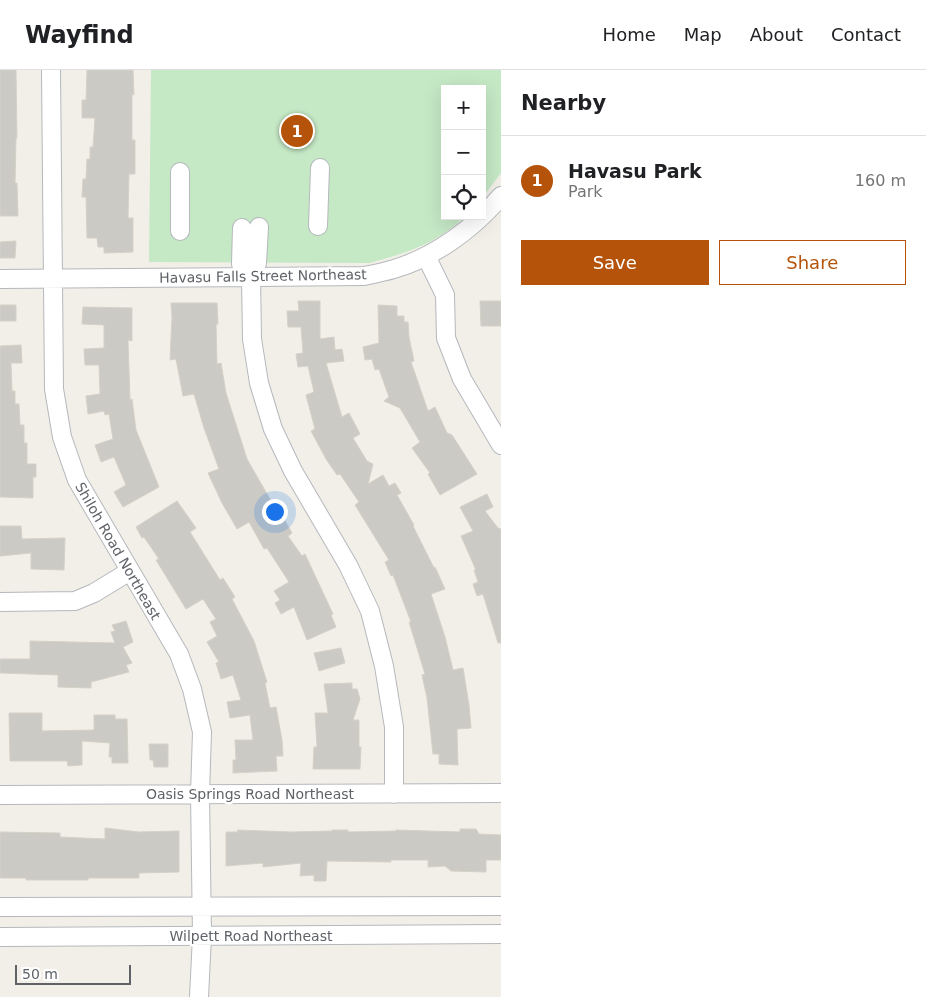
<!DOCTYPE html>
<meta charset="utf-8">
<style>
:root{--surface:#fff;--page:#f6f6f6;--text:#202124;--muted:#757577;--line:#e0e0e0;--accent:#b45309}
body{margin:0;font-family:"DejaVu Sans",sans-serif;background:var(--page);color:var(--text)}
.controls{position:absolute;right:15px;top:15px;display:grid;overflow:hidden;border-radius:0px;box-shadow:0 5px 20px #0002}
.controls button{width:45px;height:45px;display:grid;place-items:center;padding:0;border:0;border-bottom:1px solid var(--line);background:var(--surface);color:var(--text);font:25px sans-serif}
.scale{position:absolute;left:15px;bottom:12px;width:116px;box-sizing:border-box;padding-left:5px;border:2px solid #5f6368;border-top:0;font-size:14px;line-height:18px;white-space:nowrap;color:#5f6368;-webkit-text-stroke:4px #fff;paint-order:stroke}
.you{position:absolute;left:274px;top:441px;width:18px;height:18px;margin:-12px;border:4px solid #fff;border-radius:50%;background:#1a73e8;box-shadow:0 0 0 8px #1a73e833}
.badge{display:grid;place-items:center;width:32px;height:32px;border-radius:50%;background:var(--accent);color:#fff;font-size:16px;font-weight:700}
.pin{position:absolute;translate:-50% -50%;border:2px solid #fff;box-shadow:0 1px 5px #0006}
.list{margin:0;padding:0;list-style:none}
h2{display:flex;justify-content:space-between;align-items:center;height:65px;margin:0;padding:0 20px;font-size:21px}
h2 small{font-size:16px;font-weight:400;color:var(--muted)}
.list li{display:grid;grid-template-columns:32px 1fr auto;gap:15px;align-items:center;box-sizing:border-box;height:90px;padding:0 20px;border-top:1px solid var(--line)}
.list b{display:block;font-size:19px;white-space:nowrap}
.list p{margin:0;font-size:16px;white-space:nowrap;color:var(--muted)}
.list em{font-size:16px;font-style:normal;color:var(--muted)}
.actions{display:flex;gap:10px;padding:15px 20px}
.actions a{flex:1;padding:11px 0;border:1px solid var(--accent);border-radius:0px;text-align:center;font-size:18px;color:var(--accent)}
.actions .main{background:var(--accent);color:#fff}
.icon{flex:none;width:28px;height:28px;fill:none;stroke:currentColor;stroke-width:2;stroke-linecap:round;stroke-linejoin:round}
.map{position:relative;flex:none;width:501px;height:927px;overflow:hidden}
header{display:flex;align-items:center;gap:30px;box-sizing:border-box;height:70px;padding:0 25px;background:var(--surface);border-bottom:1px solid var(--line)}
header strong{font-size:24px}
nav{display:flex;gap:28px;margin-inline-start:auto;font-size:18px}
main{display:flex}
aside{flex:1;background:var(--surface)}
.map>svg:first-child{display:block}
.green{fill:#c5e8c5}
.building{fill:#cccac5;stroke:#d6d1c6}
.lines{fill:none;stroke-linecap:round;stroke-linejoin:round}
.minor-casing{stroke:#b5b8bc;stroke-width:20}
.minor{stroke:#fff;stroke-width:18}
.labels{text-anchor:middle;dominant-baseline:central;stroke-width:5;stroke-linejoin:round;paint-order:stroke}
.street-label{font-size:14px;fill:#5f6368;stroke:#fff}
</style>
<header>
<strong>Wayfind</strong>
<nav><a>Home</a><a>Map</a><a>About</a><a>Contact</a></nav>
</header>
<main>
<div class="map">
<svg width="501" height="927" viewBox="0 0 501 927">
<rect width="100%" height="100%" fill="#f1efe8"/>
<path class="green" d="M151 0H501V103L482 128V19H445V146H465C439 173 404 184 369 193L149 192Z"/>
<path class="building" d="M0 0H16L17 68H16L15 113H17L18 146H0Z
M87 0H133L134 25 132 24V70H135V104H129L128 148H133V182L104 183V177H98L97 168H87L86 127H82L83 109H86L87 89H90V77H93L95 48H82V30H86Z
M16 171 15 188H0V172Z
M298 231H320V269L334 267 335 280 342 279 344 291 326 293 342 347 349 343 360 364 353 368 367 391 373 394 368 414 383 405 389 416 395 413 401 423 397 425 414 455 413 456 434 498 435 497 445 519 431 524 445 567 453 600 463 598 469 635 471 658 457 659 458 695 439 694V684H433L427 628 422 605 425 604 409 552H411L393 505 391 506 385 492 389 490 355 435 359 432 340 404 337 405 326 389 311 361 315 359 306 325 314 322 308 296 298 297 296 284 303 283 301 257H288L287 241H299Z
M480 231H501V256H481Z
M171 233H217L218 254H216L217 294 221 293 226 323 247 389 282 450 284 449 292 463 288 466 302 486 305 484 333 544 331 545 336 557 307 570 294 537 281 544 275 533 280 530 274 521 289 512 267 478 264 479 249 452 237 459 222 433 208 403 219 399 204 358 194 324 183 326 176 289 170 290 172 247Z
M0 235H16V251H0Z
M378 235 397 236V246H404V252H408L409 267 414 291 411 292 428 341 435 337 447 363 452 365 477 404 440 425 428 404 430 403 412 378 420 372 400 338 384 331 389 327 379 299 375 300 372 289 365 290 363 277 379 273Z
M83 237 132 238V271L128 270 130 330 132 329 136 360 159 417 123 437 114 422 126 415 114 387 101 392 95 375 113 369 109 344 105 345 104 341 88 344 86 326 100 324 99 295H85L84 279 104 278V255L82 254Z
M21 275 22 293H11L12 321H15V334H19L20 355H24V373H27V394H36V407H33V428L0 427V276Z
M487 424 493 437 485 441 498 458 501 459V573H498L483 524 477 526 473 514 478 512 474 500H476L461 466 473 461 460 437Z
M177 431 196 458 190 462 220 510 223 508 235 527 232 529 254 571 267 612 265 613 270 638 276 637 282 670 283 686H276L277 701 233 703V690H236L235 670H253L250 645 230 648 227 632 241 630 233 605 221 609 216 593 219 592 207 572 217 566 210 552 216 549 203 529 186 539 156 490 159 489 144 467 142 468 136 457Z
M0 456H21L22 469 65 468 64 500 31 499V483L0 486Z
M126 551 133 572 123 577 132 593 126 595 129 602 91 612V618L58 617V605L0 603V589H30V571L115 573 111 562 115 561 112 555Z
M341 578 345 593 319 601 314 583Z
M352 613V619H357L360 629 353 650H359V677H361L360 699H313L314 677H317L315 643H328L324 614Z
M9 643H42V661L94 660V645H115V649H127L128 693H112V687H109L110 673 82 671V695L68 696 67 691H10Z
M149 674H168V697H154L153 690H150Z
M105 758 139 762 179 761V802L139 803V808H88V810H26V808H0V762L60 763V767L105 769Z
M460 759H476L479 764 501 765V790H486V802L451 801 445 796 428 797V790H391V792L327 791 326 811H314V805L300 806 301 793 263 797V793L226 796V762H238L237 760 292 762 332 761V760H348V762L396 761V760L460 762Z"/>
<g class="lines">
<g class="minor-casing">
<path id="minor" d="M51 0 54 319 62 367 77 410 179 584 192 619 202 662 200 724 202 866 199 927
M318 156 320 98
M259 157 257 193 251 207 252 269 259 313 273 359 293 401 348 495 370 541 384 596 394 657V724
M242 158 241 194 251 207
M180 161V102
M426 186 445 225 446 268 462 309 501 375
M0 209 364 206C374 204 384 202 394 199 435 187 474 158 501 126
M0 532 75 531 94 523 130 501
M0 725 501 723
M0 837 501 836
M0 867 501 864"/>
</g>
<use href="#minor" class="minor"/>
</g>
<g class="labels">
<g class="street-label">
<text transform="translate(263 206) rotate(-1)">Havasu Falls Street Northeast</text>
<text transform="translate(118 481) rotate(60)">Shiloh Road Northeast</text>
<text x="250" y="724">Oasis Springs Road Northeast</text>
<text x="251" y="866">Wilpett Road Northeast</text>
</g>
</g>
</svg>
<div class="controls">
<button>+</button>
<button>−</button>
<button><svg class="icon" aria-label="locate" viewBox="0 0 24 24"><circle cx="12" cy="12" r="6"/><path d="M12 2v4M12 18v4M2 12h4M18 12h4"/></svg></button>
</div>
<div class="scale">50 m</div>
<div class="you"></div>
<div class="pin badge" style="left:297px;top:61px">1</div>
</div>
<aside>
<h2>Nearby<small></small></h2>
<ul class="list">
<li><span class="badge">1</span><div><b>Havasu Park</b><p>Park</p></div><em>160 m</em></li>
</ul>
<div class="actions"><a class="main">Save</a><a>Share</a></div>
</aside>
</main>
